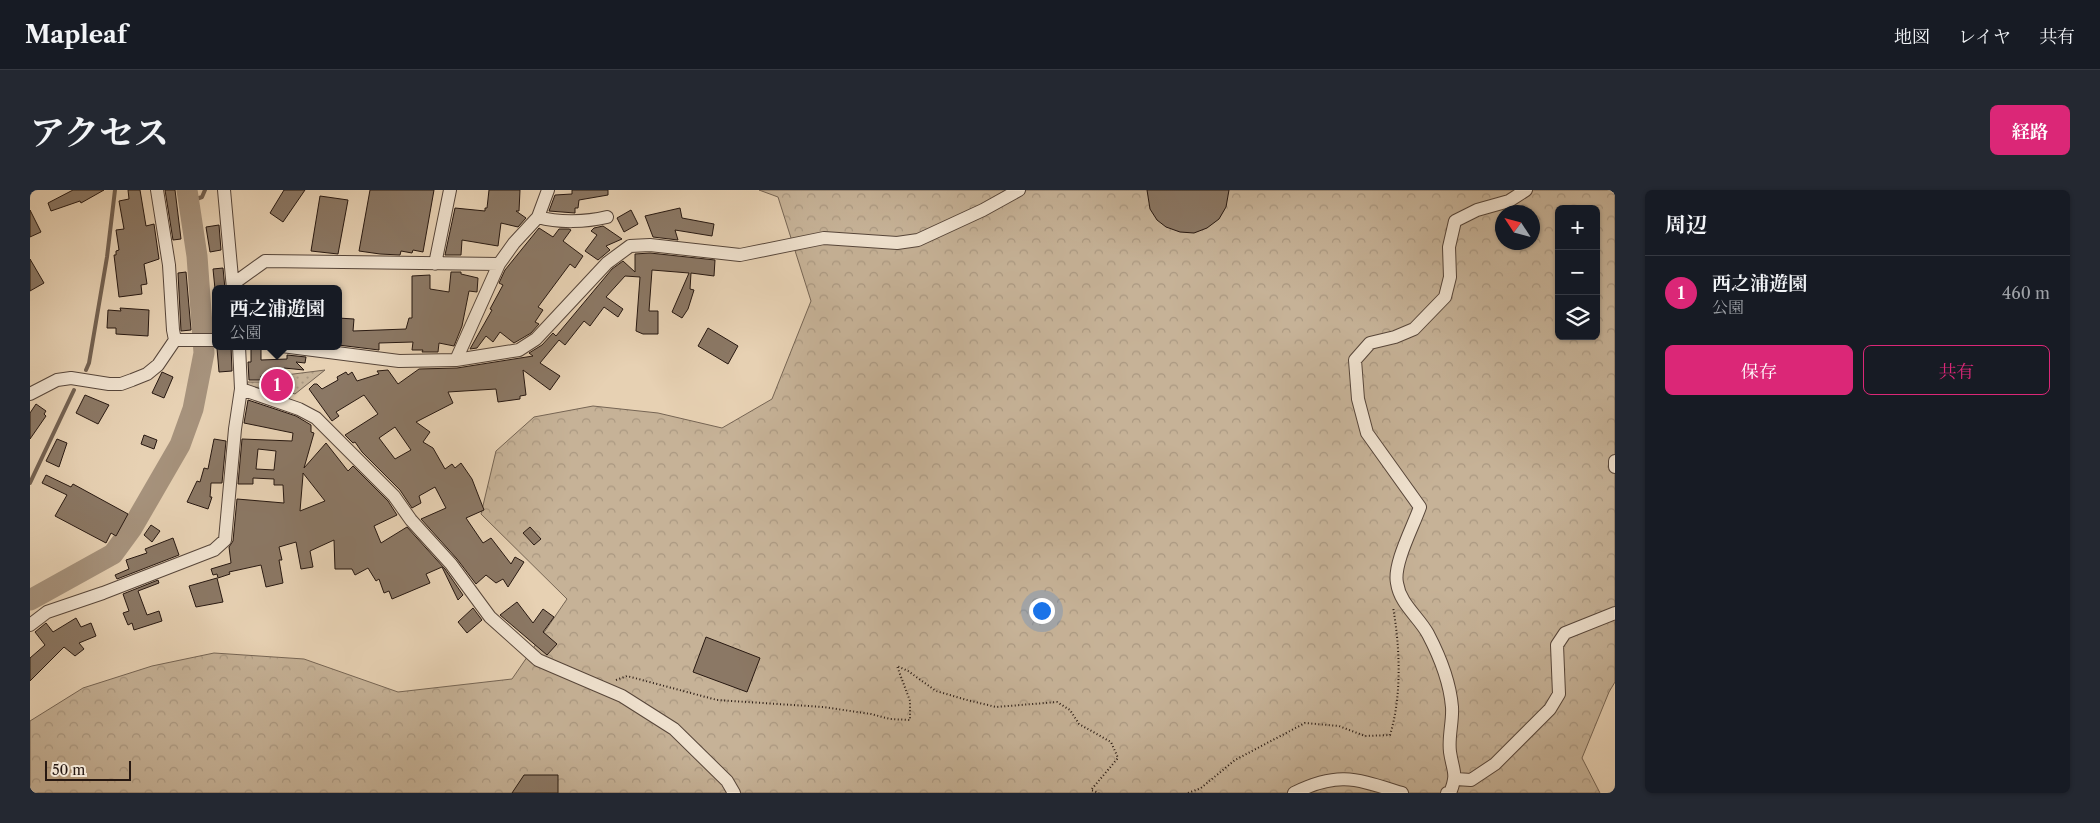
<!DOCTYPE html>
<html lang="ja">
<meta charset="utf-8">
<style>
:root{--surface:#171b24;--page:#242831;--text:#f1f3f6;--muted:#9ea1a6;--line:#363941;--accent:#db2777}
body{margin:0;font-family:"Libre Caslon Text","Noto Serif JP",serif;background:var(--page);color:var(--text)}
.controls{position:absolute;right:15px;top:15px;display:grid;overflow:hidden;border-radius:8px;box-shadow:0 1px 4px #0004}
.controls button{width:45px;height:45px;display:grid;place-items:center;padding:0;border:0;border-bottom:1px solid var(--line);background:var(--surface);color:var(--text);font:25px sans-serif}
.compass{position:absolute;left:1465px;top:15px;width:45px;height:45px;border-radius:50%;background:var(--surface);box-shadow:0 1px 4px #0004;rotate:306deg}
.scale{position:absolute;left:15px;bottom:12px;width:86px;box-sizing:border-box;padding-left:5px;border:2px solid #271811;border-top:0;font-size:14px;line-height:18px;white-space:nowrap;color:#271811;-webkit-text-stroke:4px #efe1ce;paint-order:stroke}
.you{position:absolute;left:1011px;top:420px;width:18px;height:18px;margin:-12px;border:4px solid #fff;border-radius:50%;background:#1a73e8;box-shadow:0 0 0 8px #1a73e833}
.badge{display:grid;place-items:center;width:32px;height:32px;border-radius:50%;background:var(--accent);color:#fff;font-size:16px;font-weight:700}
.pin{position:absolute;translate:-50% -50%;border:2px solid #fff;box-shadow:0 1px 5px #0006}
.popup{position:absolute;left:182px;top:95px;width:130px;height:65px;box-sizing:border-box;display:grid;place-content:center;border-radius:8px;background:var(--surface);filter:drop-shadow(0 1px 4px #0005);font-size:16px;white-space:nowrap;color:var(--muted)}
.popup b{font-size:19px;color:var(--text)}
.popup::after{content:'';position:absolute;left:50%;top:100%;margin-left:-10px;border:10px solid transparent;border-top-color:var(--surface)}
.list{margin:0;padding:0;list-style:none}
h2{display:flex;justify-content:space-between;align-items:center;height:65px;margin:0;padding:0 20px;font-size:21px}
h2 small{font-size:16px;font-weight:400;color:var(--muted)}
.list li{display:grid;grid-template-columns:32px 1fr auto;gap:15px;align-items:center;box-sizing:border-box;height:75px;padding:0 20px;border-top:1px solid var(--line)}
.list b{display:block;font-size:19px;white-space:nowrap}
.list p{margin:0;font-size:16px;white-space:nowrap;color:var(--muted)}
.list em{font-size:16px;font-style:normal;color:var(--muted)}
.actions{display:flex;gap:10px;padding:15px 20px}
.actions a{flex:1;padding:11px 0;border:1px solid var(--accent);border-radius:8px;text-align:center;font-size:18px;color:var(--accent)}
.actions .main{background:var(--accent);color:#fff}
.icon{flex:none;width:28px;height:28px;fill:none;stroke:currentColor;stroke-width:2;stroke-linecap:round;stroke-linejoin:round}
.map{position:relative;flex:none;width:1585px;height:603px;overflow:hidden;border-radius:8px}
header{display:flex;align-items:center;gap:30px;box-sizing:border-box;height:70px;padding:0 25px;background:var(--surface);border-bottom:1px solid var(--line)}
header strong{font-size:24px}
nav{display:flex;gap:28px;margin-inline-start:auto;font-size:18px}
.intro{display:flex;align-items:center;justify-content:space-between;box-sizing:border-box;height:120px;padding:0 30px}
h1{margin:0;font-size:35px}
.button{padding:12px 22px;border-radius:8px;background:var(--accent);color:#fff;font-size:18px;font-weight:700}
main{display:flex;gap:30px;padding:0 30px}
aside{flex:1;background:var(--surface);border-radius:8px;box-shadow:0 1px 4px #0004}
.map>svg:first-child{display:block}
.grass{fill:url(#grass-dots);stroke:#766554}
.forest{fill:url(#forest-crowns);stroke:#766554;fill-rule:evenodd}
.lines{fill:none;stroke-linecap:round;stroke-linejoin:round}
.stream{stroke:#736151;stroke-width:4}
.river{stroke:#a6927c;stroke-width:21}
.building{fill:#8b7865;stroke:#271811;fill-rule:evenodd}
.minor-casing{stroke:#57463a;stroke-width:14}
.path{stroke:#271811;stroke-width:2;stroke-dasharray:1 2.5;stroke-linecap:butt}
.minor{stroke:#efe1ce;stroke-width:12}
</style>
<header>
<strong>Mapleaf</strong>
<nav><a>地図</a><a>レイヤ</a><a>共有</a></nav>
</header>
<div class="intro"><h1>アクセス</h1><a class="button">経路</a></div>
<main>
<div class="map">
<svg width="1585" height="603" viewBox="0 0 1585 603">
<defs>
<pattern id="grass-dots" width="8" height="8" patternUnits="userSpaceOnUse" patternTransform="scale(1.25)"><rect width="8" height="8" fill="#c6b297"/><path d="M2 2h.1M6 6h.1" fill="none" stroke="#aa9881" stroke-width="1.8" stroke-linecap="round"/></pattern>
<pattern id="forest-crowns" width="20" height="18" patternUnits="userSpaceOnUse" patternTransform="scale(1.25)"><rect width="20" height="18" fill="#c6b297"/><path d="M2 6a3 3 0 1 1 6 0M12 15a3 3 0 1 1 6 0" fill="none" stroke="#aa9881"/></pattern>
</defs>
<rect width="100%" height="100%" fill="#e7d1b3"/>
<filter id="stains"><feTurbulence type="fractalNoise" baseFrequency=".004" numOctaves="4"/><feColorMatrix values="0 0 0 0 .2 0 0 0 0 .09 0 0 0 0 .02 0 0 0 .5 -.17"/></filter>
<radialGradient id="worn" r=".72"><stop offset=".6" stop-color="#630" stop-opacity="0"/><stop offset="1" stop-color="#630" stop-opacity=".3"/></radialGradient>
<path class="grass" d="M295 180 265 204 262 203 258 211 221 197 216 192H239L240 187Z"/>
<path class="forest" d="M729 0H1585V492L1579 502 1552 568 1570 603H0V531L53 498 122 476 184 463 274 469 368 502 482 489 537 409 451 324 466 261 504 227 563 216 628 223 692 238 742 209 781 111 748 7ZM1529 19H1566V146H1529ZM1472 22H1502V52H1472Z"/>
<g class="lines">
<path class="stream" d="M158 12 172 7 175 0
M56 180 59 173 77 67 85 0
M0 293 44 200"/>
<path class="river" d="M0 410 83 364 102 338 150 255 163 219 174 163 167 66 157 0"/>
</g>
<path class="building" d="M43 0H74L51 13 50 11 21 21 18 13Z
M98 0H110L116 36 124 34 129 69 114 74 117 94 111 95 112 104 89 107 84 65H86V61L89 60 86 40 94 39 89 11 99 9Z
M135 0H145L151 49 143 50Z
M254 0H275L253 32 240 23Z
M340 0H404L393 62 383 60 382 63 371 61 370 65 350 64 329 61Z
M459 0H490L489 21H486L496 28 488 37 471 33 468 56 432 50 431 65H415L425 18 455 21V18H457Z
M542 0H578V5L549 10 548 18H545V23L519 21 525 5 542 4Z
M1117 0H1199L1196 17 1189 29 1177 38 1164 43 1150 42 1136 37 1127 30 1120 19Z
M290 6 318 10 308 64 281 61Z
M650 18 652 28 684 34 682 46 645 40 648 50 623 47 615 26Z
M0 20 11 42 0 47Z
M601 20 608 34 594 42 587 28Z
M189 35 191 60 180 62 176 37Z
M573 36 592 49 576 56 580 60 568 70 555 61 567 45 561 41 564 38Z
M509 38 523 47 529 39H539L541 40 533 51 553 66 545 78 540 74 508 117 513 120 505 132 509 134 501 143 484 153 470 142 463 152 456 146 447 158 440 159 462 120 460 119 473 95 469 93 475 80Z
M620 63 685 70 684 86 661 83 660 99 664 100 658 119 652 128 642 122 659 83 622 80 619 121H628V144H613L606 141 610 87 595 86 576 107 593 119 588 127 574 117 560 136 554 131 535 155 529 150 510 173 530 186 520 200 493 180 496 205 490 206V209L468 212 466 199 418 202 423 213 386 232 400 242 393 252 403 258 415 279 422 274 425 278 431 273 442 289 454 320 436 328 453 353 461 348 481 374 485 367 494 372 478 397 473 389 466 393 456 385 446 394 427 369 391 329 416 318 405 297 389 306 391 313 382 318 370 300 332 262 325 252 323 253 315 245 348 224 334 205 306 222 309 226 302 231 279 199 284 194H287L292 199 308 190 307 187 316 182 318 185 322 182 327 191 349 184 347 181 358 180 368 194 389 179 427 178 503 166 499 163 512 155 523 143 526 146 582 79 593 71 605 82V64ZM365 237 381 260 365 269 349 248Z
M0 69 14 93 0 101Z
M193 78 195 99H185L183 79Z
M156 82 161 140 151 141 148 83Z
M421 82H431V84L448 88 447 102 439 101 432 136 424 156 409 153 408 162H392L393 160H382L383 152 349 153V160L308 155V128L324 129 323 141 376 139 379 128H382V86L400 85V99L419 102Z
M90 118 119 120 118 146 86 144V138H77L78 120 91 121Z
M678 138 708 156 698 174 668 156Z
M191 156H201L202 181 189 182 187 158Z
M221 158H231V170L257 169V165L276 167 275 173 266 172 274 180 254 178V186H231V190H219L218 172H221Z
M132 182 143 187 134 208 122 203Z
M55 205 79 215 68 234 46 223Z
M218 210 266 226 281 235V242L284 243 274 278 296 253 318 281 323 276 358 311 367 325 344 336 351 353 377 337 415 379 433 405 428 410 412 377 396 384 400 393 362 409 359 401 354 403 349 389 346 391 338 378 325 385 322 379H305L304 350 280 361 283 377 271 379 266 352 249 357 252 370H249L253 393 236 397 231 375 199 382 200 384 188 388 187 384 183 385 181 379 201 373 199 357 203 351 207 309 254 313 253 295H244V289L223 288V294H208L212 249 262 251 263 243 214 233ZM228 259 246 261 244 280 226 279ZM273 283 295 311 270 321 273 285Z
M6 214 16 221 14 224 16 226 0 249V223Z
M114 245 127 250 124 259 111 254Z
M27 249 37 253 29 277 16 271Z
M184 249 196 251 192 293H181L180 307H182L178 319 157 312 167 291 170 292 174 278 178 279Z
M16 285 41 297 43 294 98 324 86 346 81 343 76 353 25 326 37 305 12 293Z
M121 335 130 341 122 352 114 345Z
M500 337 511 349 504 355 493 343Z
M143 348 149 365 87 389 85 385 99 379 96 370 117 363 115 359Z
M187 388 193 412 166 417 159 396Z
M128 390 129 393 108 401 117 425 129 421 132 431 104 440 102 433 98 435 93 423 99 421 93 404Z
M487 412 503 433 513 419 524 427 513 442 527 454 517 465 470 425Z
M443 418 452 430 437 443 428 432Z
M46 428 51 437 61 433 66 446 49 453 54 459 45 466 34 457 0 491V468L15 455 5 442 16 433 23 442Z
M676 447 730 468 717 502 663 482Z
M494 585H528V603H482Z"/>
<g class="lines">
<g class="minor-casing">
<path id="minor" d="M127 0 139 75 143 140 145 150
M194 0 203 99
M508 27C529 33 556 32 577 27
M405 74 420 0
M203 94 235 71 469 74
M252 156 369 171 426 170 489 160 506 149 577 73 600 56 620 55 710 65 794 48 867 53 888 50 953 20 989 0
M426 170 469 74 484 53 508 27 518 0
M211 199 269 219 286 228 364 306 381 330 421 374 460 427 508 470 592 506 644 539 697 591 704 603
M0 204 27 190 41 188 79 194H91L102 190 117 184 128 175 145 150H186
M1585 271V277
M0 435 17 422 73 403 184 360 195 350 205 239 211 199 209 156
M1426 589 1441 590 1465 574 1520 519 1529 504 1527 455 1535 443 1585 423
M1264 603C1309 581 1326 589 1372 603
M1417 603H1420C1428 583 1423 582 1420 562 1418 547 1423 532 1422 517 1420 493 1409 465 1398 444 1388 426 1370 414 1367 393 1363 374 1383 337 1390 317L1337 243 1328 209 1325 170 1340 153 1365 147 1384 139 1415 107 1420 87 1419 57 1425 31 1447 20 1479 11 1496 0"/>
</g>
<path class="path" d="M586 490 597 486 687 510 793 517 841 524 860 529 880 530V511L867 476 878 481 906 501 937 510 966 517 1027 512 1040 520 1049 534 1081 552 1088 568 1061 600 1069 603
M1158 603 1171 598 1205 570 1275 533 1309 536 1335 546 1360 545C1372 506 1370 457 1363 417"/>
<use href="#minor" class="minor"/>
</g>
<rect width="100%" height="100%" filter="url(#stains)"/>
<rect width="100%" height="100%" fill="url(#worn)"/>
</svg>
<div class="controls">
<button>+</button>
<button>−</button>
<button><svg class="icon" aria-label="layers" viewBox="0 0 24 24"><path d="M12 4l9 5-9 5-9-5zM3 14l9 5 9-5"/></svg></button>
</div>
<svg class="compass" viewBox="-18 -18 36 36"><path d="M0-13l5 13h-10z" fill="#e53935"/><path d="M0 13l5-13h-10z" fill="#9ea1a6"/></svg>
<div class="scale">50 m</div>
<div class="you"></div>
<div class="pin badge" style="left:247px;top:195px">1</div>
<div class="popup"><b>西之浦遊園</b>公園</div>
</div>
<aside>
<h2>周辺<small></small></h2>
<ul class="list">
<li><span class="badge">1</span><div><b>西之浦遊園</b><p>公園</p></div><em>460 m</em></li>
</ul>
<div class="actions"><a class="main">保存</a><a>共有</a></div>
</aside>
</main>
